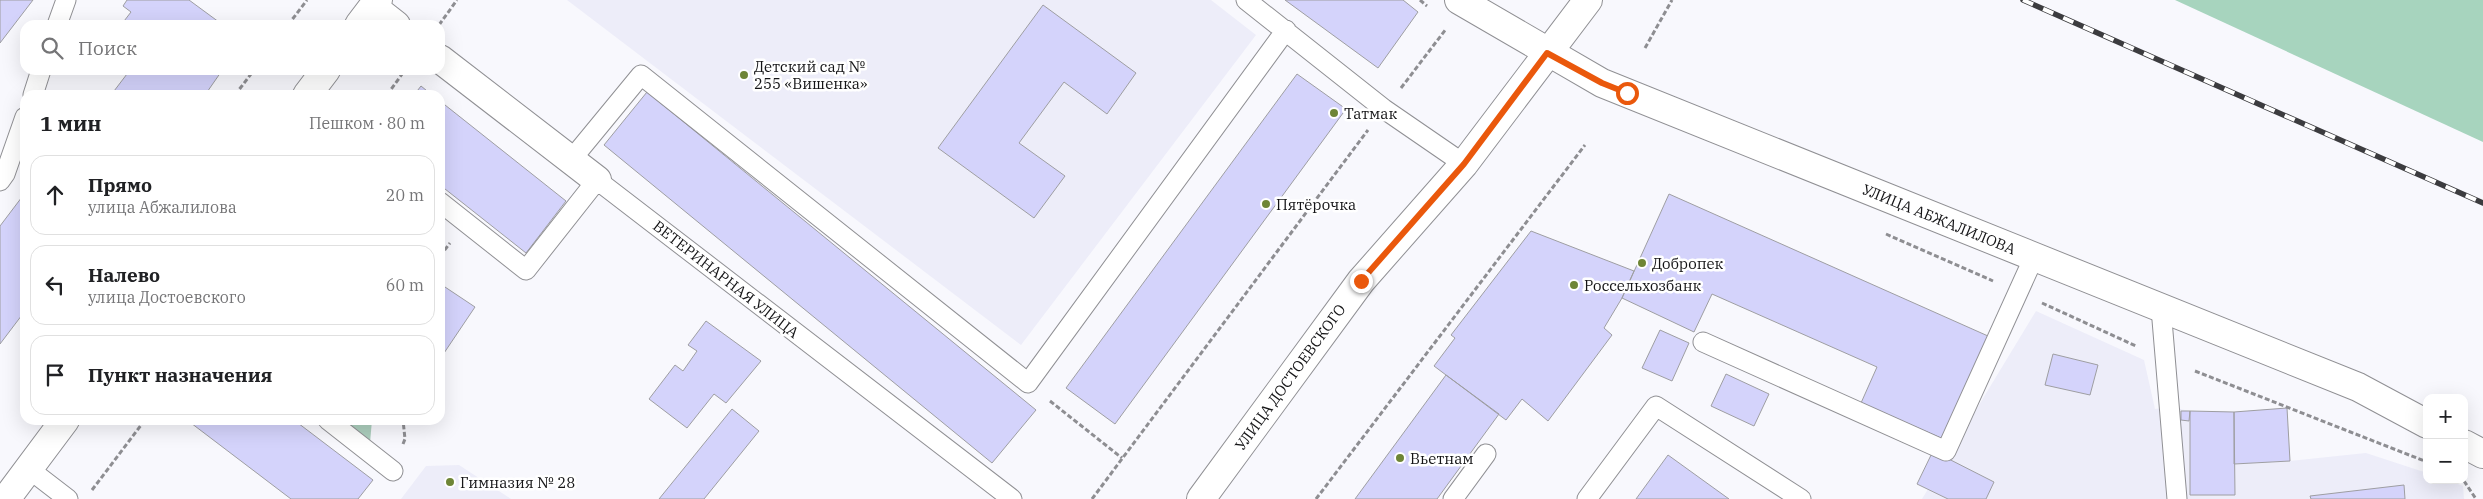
<!DOCTYPE html>
<html lang="ru">
<meta charset="utf-8">
<style>
:root{--surface:#fff;--page:#f2f2f2;--text:#202124;--muted:#757577;--line:#e0e0e0}
body{margin:0;font-family:"IBM Plex Serif",serif;background:var(--page);color:var(--text)}
.controls{position:absolute;right:15px;bottom:15px;display:grid;overflow:hidden;border-radius:10px;box-shadow:0 5px 20px #0002}
.controls button{width:45px;height:45px;display:grid;place-items:center;padding:0;border:0;border-bottom:1px solid var(--line);background:var(--surface);color:var(--text);font:25px sans-serif}
.stop{position:absolute;width:15px;height:15px;margin:-11px;border:4px solid #ea580c;border-radius:50%;background:#fff}
.stop.end{background:#ea580c;border-color:#fff;box-shadow:0 1px 5px #0008}
.list{margin:0;padding:0;list-style:none}
h2{display:flex;justify-content:space-between;align-items:center;height:65px;margin:0;padding:0 20px;font-size:21px}
h2 small{font-size:16px;font-weight:400;color:var(--muted)}
.list li{display:grid;grid-template-columns:32px 1fr auto;gap:15px;align-items:center;box-sizing:border-box;height:80px;margin:0 10px 10px;padding:0 10px;border:1px solid var(--line);border-radius:15px}
.list b{display:block;font-size:19px;white-space:nowrap}
.list p{margin:0;font-size:16px;white-space:nowrap;color:var(--muted)}
.list em{font-size:16px;font-style:normal;color:var(--muted)}
.icon{flex:none;width:28px;height:28px;fill:none;stroke:currentColor;stroke-width:2;stroke-linecap:round;stroke-linejoin:round}
.map{position:relative;flex:none;width:2483px;height:499px;overflow:hidden}
.search{position:absolute;background:var(--surface);box-shadow:0 5px 20px #0002;left:20px;top:20px;width:425px;height:55px;display:flex;align-items:center;gap:12px;box-sizing:border-box;padding:0 18px;border-radius:15px;color:var(--muted);font-size:19px}
.panel{position:absolute;background:var(--surface);box-shadow:0 5px 20px #0002;left:20px;top:90px;width:425px;height:335px;border-radius:15px}
.map>svg:first-child{display:block}
.built{fill:#ededf9}
.green{fill:#accebd}
.forest{fill:#a7d4be}
.building{fill:#d4d3fb;stroke:#9e9ea2}
.lines{fill:none;stroke-linecap:round;stroke-linejoin:round}
.lane-casing{stroke:#909094;stroke-width:21}
.street-casing{stroke:#909094;stroke-width:30}
.secondary-casing{stroke:#909094;stroke-width:30}
.path{stroke:#8e8e92;stroke-width:3;stroke-dasharray:5 2.5;stroke-linecap:butt}
.lane{stroke:#fff;stroke-width:19}
.street{stroke:#fff;stroke-width:28}
.secondary{stroke:#fff;stroke-width:28}
.rail-casing{stroke:#3c3c3f;stroke-width:5.5}
.rail{stroke:#fff;stroke-width:4;stroke-dasharray:11;stroke-linecap:butt}
.route{stroke:#ea580c;stroke-width:6}
.poi-dot{fill:#6e8536;stroke:#fff;stroke-width:2}
.labels{text-anchor:middle;dominant-baseline:central;stroke-width:5;stroke-linejoin:round;paint-order:stroke}
.poi-label{font-size:15px;fill:#141416;stroke:#fff;text-anchor:start}
.street-label{font-size:15px;fill:#141416;stroke:#fff}
</style>
<div class="map">
<svg width="2483" height="499" viewBox="0 0 2483 499">
<rect width="100%" height="100%" fill="#f8f8fd"/>
<path class="built" d="M567 0H1211L1256 35 1021 345Z
M2036 311 2144 360 2155 409 2170 407 2190 411 2234 412 2235 464 2290 461 2366 453 2427 473V480H2447L2463 486 2464 499H1922Z
M459 465 511 499H401L426 466Z"/>
<path class="green" d="M350 420H372L370 443 349 429Z"/>
<path class="forest" d="M2175 0H2483V142Z"/>
<path class="building" d="M0 0H33L0 43Z
M127 0H189L223 25H121L131 12 123 6Z
M1285 0H1403L1418 12 1378 68Z
M1043 5 1136 73 1107 114 1064 82 1019 143 1065 176 1034 218 938 148Z
M130 70H218L221 72 205 95H111Z
M1297 74 1346 109 1115 424 1066 388Z
M421 86 432 95H414Z
M647 92 1036 410 992 463 604 145Z
M440 101 566 201 526 253 440 185Z
M25 193V311L0 344V226Z
M1669 194 1988 336 1943 439 1861 403 1877 367 1712 294 1694 332 1622 298Z
M1531 231 1634 271 1622 298 1604 328 1612 335 1548 421 1522 399 1506 420 1434 366 1455 338 1451 335Z
M442 285 475 307 440 359V288Z
M706 321 761 361 726 403 714 394 687 428 649 399 675 365 683 371 697 351 688 345Z
M1660 330 1689 343 1672 381 1642 368Z
M2053 354 2098 365 2090 395 2045 385Z
M1726 374 1769 394 1754 426 1711 406Z
M1446 375 1499 414 1437 499H1355Z
M2287 408 2290 461 2234 464V412Z
M732 409 759 431 704 499H659Z
M2181 411H2190L2189 421 2181 420Z
M2190 411 2234 412 2235 495H2190Z
M187 420H294L373 480 358 499H291Z
M1933 451 1994 482 1986 499H1948L1917 484Z
M1668 455 1729 499H1636Z
M2404 485 2405 499H2311L2310 496Z"/>
<g class="lines">
<g class="lane-casing">
<path id="lane" d="M1246 0 1384 109 1464 164
M57 25 66 0
M33 95 41 70
M571 160 641 75 1028 383 1286 30
M0 181 5 174 25 117
M440 202 526 270 597 180 1012 499
M2161 308 2177 499
M1703 342 1946 451 2034 257
M328 420 393 471
M29 469 68 499
M1453 499 1486 454
M1587 499 1656 406 1801 499"/>
</g>
<g class="street-casing">
<path id="street" d="M373 7 396 25
M359 25 378 0
M440 59 597 180
M307 95 326 70
M6 499 65 420"/>
</g>
<g class="secondary-casing">
<path id="secondary" d="M1459 0 1602 83 2358 387 2427 424
M2464 444 2483 454
M1201 499 1361 281 1464 164 1588 0"/>
</g>
<path class="path" d="M1420 0 1427 6
M288 25 307 0
M439 25 457 0
M1645 48 1672 0
M1401 88 1446 29
M235 95 254 70
M387 95 405 70
M1886 234 1993 281
M440 256 450 243
M2042 303 2136 346
M2195 371 2427 462
M1050 401 1122 458
M403 444 405 439 403 420
M2464 481 2476 499
M92 490 145 420
M1092 499 1368 130
M1316 499 1585 145"/>
<use href="#lane" class="lane"/>
<use href="#street" class="street"/>
<use href="#secondary" class="secondary"/>
<g class="rail-casing">
<path id="rail" d="M2023 0 2483 203"/>
</g>
<use href="#rail" class="rail"/>
</g>
<g class="lines">
<path class="route" d="M1361 281 1464 164 1547 53 1602 83 1627 93"/>
</g>
<g class="poi-dot">
<circle cx="744" cy="75" r="5"/>
<circle cx="1334" cy="113" r="5"/>
<circle cx="1266" cy="204" r="5"/>
<circle cx="1642" cy="263" r="5"/>
<circle cx="1574" cy="285" r="5"/>
<circle cx="1400" cy="458" r="5"/>
<circle cx="450" cy="482" r="5"/>
</g>
<g class="labels">
<g class="poi-label">
<text x="754" y="66">Детский сад №<tspan x="754" dy="17">255 «Вишенка»</tspan></text>
<text x="1344" y="113">Татмак</text>
<text x="1276" y="204">Пятёрочка</text>
<text x="1652" y="263">Добропек</text>
<text x="1584" y="285">Россельхозбанк</text>
<text x="1410" y="458">Вьетнам</text>
<text x="460" y="482">Гимназия № 28</text>
</g>
<g class="street-label">
<text transform="translate(1939 219) rotate(22)">УЛИЦА АБЖАЛИЛОВА</text>
<text transform="translate(726 279) rotate(38)">ВЕТЕРИНАРНАЯ УЛИЦА</text>
<text transform="translate(1290 377) rotate(-54)">УЛИЦА ДОСТОЕВСКОГО</text>
</g>
</g>
</svg>
<div class="controls">
<button>+</button>
<button>−</button>
</div>
<div class="stop" style="left:1627px;top:93px"></div>
<div class="stop end" style="left:1361px;top:281px"></div>
<div class="search"><svg class="icon" aria-label="search" viewBox="0 0 24 24"><circle cx="10" cy="10" r="6"/><path d="M15 15l6 6"/></svg>Поиск</div>
<section class="panel">
<h2>1 мин<small>Пешком · 80 m</small></h2>
<ul class="list">
<li><svg class="icon" aria-label="ahead" viewBox="0 0 24 24"><path d="M12 20V5M6 11l6-6 6 6"/></svg><div><b>Прямо</b><p>улица Абжалилова</p></div><em>20 m</em></li>
<li><svg class="icon" aria-label="left" viewBox="0 0 24 24"><path d="M17 20v-9H6M10 6l-5 5 5 5"/></svg><div><b>Налево</b><p>улица Достоевского</p></div><em>60 m</em></li>
<li><svg class="icon" aria-label="arrive" viewBox="0 0 24 24"><path d="M6 21V4h12l-3 4 3 4H6"/></svg><div><b>Пункт назначения</b></div></li>
</ul>
</section>
</div>
